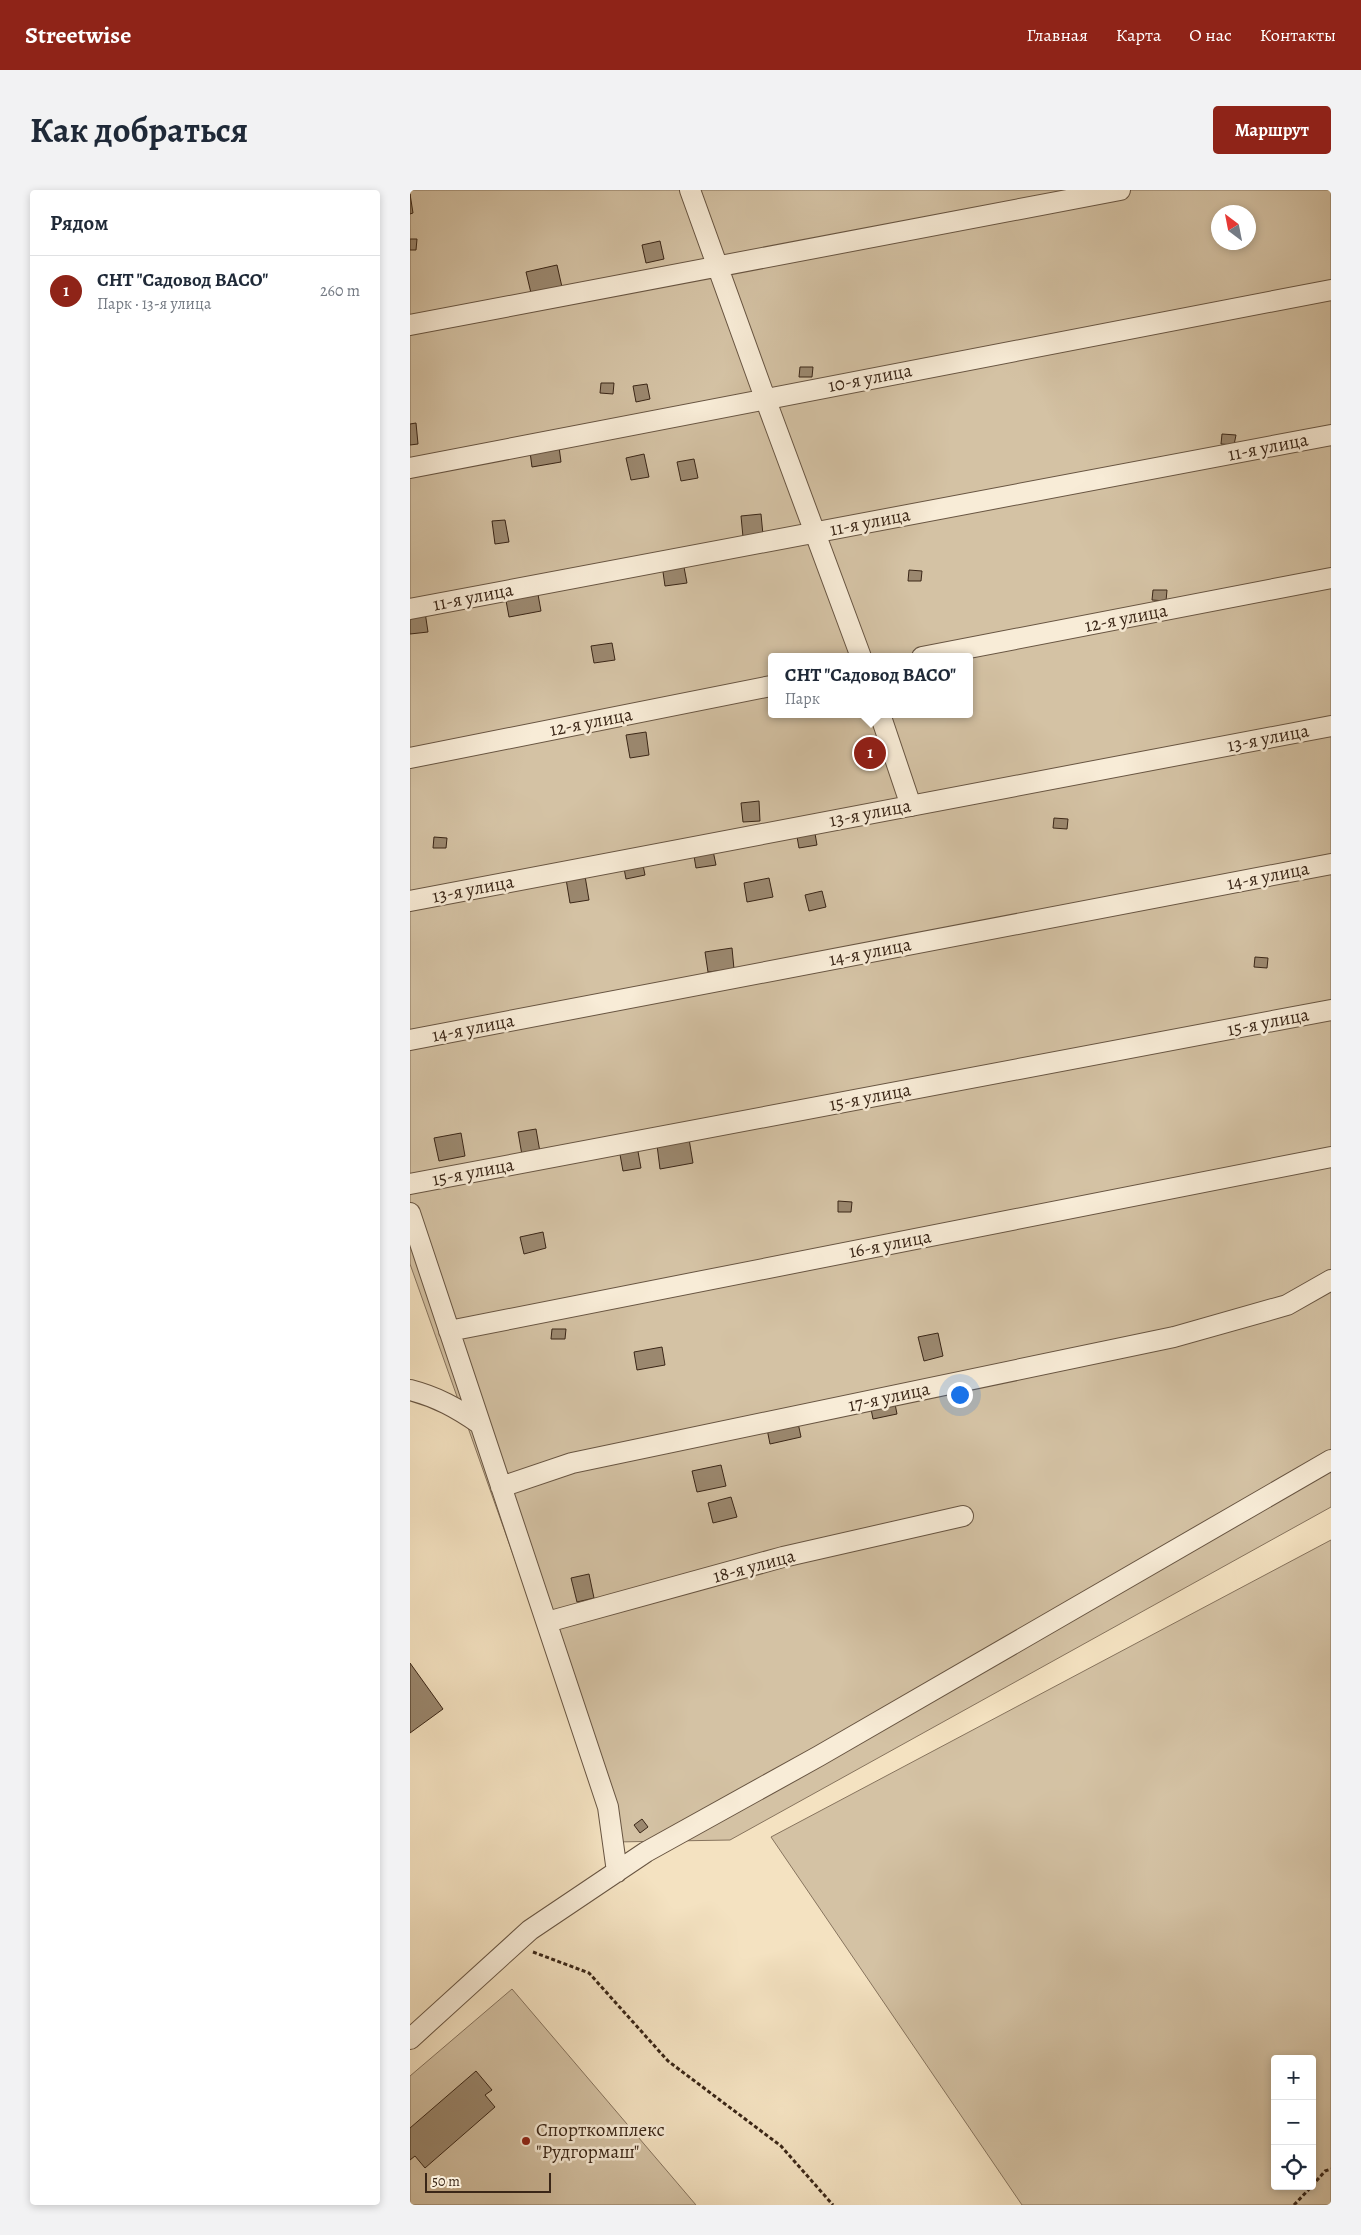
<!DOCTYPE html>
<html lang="ru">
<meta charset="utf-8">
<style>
:root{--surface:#fff;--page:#f2f2f3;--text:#1f2937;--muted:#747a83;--line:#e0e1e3;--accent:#8f2418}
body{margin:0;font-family:Alegreya,serif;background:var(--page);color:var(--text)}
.controls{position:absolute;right:15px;bottom:15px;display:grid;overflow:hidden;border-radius:5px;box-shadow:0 2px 8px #0003}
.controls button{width:45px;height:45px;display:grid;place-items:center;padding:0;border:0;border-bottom:1px solid var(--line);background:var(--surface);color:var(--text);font:25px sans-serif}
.compass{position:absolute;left:801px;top:15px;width:45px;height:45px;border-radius:50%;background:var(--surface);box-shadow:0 2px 8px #0003;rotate:328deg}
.scale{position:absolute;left:15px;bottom:12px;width:126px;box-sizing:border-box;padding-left:5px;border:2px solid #3a2617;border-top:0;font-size:14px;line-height:18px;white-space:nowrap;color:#3a2617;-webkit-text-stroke:4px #f8ecd7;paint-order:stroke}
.you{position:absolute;left:549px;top:1204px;width:18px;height:18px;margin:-12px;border:4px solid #fff;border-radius:50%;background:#1a73e8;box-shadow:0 0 0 8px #1a73e833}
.badge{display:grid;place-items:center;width:32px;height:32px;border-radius:50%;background:var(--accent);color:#fff;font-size:16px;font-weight:700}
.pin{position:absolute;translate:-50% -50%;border:2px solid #fff;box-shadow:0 1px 5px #0006}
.popup{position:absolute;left:358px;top:463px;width:205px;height:65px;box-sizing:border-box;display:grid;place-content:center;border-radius:5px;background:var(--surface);filter:drop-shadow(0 1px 4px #0005);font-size:16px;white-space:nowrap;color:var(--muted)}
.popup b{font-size:19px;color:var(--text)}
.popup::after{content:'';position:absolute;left:50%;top:100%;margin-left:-10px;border:10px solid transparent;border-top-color:var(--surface)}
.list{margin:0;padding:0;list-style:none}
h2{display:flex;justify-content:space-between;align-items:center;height:65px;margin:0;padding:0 20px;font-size:21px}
h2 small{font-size:16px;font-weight:400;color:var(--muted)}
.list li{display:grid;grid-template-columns:32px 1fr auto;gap:15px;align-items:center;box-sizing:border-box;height:70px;padding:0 20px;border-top:1px solid var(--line)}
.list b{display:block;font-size:19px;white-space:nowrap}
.list p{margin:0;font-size:16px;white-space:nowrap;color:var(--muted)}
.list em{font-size:16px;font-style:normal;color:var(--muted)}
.icon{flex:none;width:28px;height:28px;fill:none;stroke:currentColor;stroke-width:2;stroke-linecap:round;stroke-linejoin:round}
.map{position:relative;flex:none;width:921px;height:2015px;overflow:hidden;border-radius:5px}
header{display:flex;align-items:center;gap:30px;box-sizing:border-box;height:70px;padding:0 25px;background:var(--accent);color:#fff}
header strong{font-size:24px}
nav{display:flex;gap:28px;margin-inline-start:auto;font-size:18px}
.intro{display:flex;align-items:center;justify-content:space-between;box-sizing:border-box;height:120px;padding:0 30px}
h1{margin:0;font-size:35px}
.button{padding:12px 22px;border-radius:5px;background:var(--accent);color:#fff;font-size:18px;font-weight:700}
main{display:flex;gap:30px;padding:0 30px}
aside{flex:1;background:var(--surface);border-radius:5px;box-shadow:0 2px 8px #0003}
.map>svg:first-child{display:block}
.green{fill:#d4c2a4;stroke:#87745e;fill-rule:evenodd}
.building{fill:#9b886f;stroke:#3a2617}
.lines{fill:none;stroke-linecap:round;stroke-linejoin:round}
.minor-casing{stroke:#685542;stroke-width:22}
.path{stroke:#3a2617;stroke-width:3;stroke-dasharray:4 2.5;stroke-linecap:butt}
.minor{stroke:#f8ecd7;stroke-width:20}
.poi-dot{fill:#8f2418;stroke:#f8ecd7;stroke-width:2}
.labels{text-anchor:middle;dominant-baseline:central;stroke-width:5;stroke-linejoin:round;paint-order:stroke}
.street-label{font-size:19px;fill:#3a2617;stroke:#f8ecd7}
.poi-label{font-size:19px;fill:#3a2617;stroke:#f8ecd7;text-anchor:start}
</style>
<header>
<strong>Streetwise</strong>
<nav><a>Главная</a><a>Карта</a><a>О нас</a><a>Контакты</a></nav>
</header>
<div class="intro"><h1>Как добраться</h1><a class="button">Маршрут</a></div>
<main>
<aside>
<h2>Рядом<small></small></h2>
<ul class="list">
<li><span class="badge">1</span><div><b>СНТ &quot;Садовод ВАСО&quot;</b><p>Парк · 13-я улица</p></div><em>260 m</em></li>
</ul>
</aside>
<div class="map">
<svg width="921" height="2015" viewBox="0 0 921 2015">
<rect width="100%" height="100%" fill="#f4e2c1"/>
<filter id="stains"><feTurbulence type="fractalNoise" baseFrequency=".004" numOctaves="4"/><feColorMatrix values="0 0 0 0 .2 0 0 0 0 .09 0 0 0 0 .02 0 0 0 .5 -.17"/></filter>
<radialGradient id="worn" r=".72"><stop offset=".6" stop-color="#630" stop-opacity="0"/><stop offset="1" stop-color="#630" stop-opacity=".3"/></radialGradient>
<path class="green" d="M0 0H921V1317L320 1650 205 1652 0 1074ZM808 22H838V52H808ZM361 467H559V524H361Z
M921 1350V2015H612L361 1647ZM865 1869H902V1996H865Z
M102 1799 286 2015H0V1886Z"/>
<path class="building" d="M0 4 3 23 0 24Z
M0 49H7L6 60H0Z
M250 51 254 69 236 73 232 55Z
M147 75 152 97 121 103 116 82Z
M390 177H403L402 187H389Z
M191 193H204L203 204 190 203Z
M237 194 240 209 226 212 223 196Z
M6 233 8 254 0 255V234Z
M812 244 826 245 824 255 811 254Z
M149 257 151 272 122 277 120 262Z
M234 264 239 287 221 290 216 268Z
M284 269 288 288 271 291 267 272Z
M351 324 353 345 333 347 331 326Z
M95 330 99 352 85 354 82 331Z
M273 372 277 393 255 396 252 375Z
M499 380 512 381 511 391H498Z
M127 399 131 421 99 427 95 405Z
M743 400H757L756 411 742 410Z
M15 422 18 442 0 444V425Z
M202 453 205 470 184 473 181 456Z
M236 542 239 565 220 568 216 545Z
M349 611 350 631 333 632 331 613Z
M644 628 658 629 657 639 643 638Z
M404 638 407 655 389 658 386 641Z
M24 647 37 648 36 658H23Z
M302 656 306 675 286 678 283 660Z
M232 670 235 685 216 689 213 673Z
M175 686 179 710 160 713 156 689Z
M359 688 363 707 337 712 334 693Z
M412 701 416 717 399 721 395 705Z
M322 758 324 779 298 782 295 762Z
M845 767 858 768 857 778 844 777Z
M126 939 130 962 112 965 108 942Z
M51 943 55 966 29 971 24 948Z
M279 949 283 973 250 979 247 955Z
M227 956 231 978 213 981 209 959Z
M428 1011 442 1012 441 1022H428Z
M133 1042 136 1058 114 1064 110 1047Z
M142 1139H156L155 1149H141Z
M528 1143 533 1166 514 1171 508 1147Z
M252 1157 255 1175 227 1180 224 1162Z
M484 1209 487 1224 463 1229 460 1214Z
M387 1228 391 1247 360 1254 356 1234Z
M311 1275 316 1296 287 1302 282 1281Z
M321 1307 327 1327 303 1333 298 1313Z
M179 1384 184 1408 167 1412 161 1388Z
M0 1473 33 1519 0 1543Z
M232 1629 238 1637 230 1643 224 1635Z
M66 1881 82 1900 75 1905 85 1917 15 1978 5 1966 0 1970V1938Z"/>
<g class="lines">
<g class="minor-casing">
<path id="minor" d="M280 0 355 208 451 467
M0 135 710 0
M0 278 921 100
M0 419 921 245
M512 467 921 388
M470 524 501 616
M0 568 361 496
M0 711 921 536
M0 850 921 674
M0 994 921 820
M0 1023 198 1617 207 1682
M39 1141 921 967
M0 1200C27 1207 47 1218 70 1234
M91 1297 162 1273 764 1147 877 1115 921 1090
M137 1432 373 1367 553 1326
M0 1849 120 1740 236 1662 409 1566 921 1270"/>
</g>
<path class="path" d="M123 1762 179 1783 258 1871 371 1956 423 2015
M902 1996 915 1981 921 1979
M884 2015 902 1996"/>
<use href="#minor" class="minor"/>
</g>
<circle class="poi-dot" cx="116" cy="1951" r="5"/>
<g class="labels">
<g class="street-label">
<text transform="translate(460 188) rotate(-11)">10-я улица</text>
<text transform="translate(858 257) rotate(-11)">11-я улица</text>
<text transform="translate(460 332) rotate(-11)">11-я улица</text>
<text transform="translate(63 407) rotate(-11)">11-я улица</text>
<text transform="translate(716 428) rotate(-11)">12-я улица</text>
<text transform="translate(181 532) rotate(-11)">12-я улица</text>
<text transform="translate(858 548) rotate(-11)">13-я улица</text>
<text transform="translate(460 623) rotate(-11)">13-я улица</text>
<text transform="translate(858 686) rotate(-11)">14-я улица</text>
<text transform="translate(63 699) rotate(-11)">13-я улица</text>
<text transform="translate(460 762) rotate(-11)">14-я улица</text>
<text transform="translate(858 832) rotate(-11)">15-я улица</text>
<text transform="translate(63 838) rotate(-11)">14-я улица</text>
<text transform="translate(460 907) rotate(-11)">15-я улица</text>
<text transform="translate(63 982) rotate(-11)">15-я улица</text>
<text transform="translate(480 1054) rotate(-11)">16-я улица</text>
<text transform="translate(479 1207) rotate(-12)">17-я улица</text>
<text transform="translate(344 1376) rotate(-15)">18-я улица</text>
</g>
<g class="poi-label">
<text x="126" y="1940">Спорткомплекс<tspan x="126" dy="22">"Рудгормаш"</tspan></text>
</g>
</g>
<rect width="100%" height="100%" filter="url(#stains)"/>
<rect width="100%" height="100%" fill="url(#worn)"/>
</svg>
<div class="controls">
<button>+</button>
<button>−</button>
<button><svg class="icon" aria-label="locate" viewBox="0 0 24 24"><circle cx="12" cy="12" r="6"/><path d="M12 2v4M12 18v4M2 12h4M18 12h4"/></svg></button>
</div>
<svg class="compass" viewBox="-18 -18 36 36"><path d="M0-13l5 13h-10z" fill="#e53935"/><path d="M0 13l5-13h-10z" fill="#747a83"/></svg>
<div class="scale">50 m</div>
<div class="you"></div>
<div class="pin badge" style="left:460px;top:563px">1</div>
<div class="popup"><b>СНТ &quot;Садовод ВАСО&quot;</b>Парк</div>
</div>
</main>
